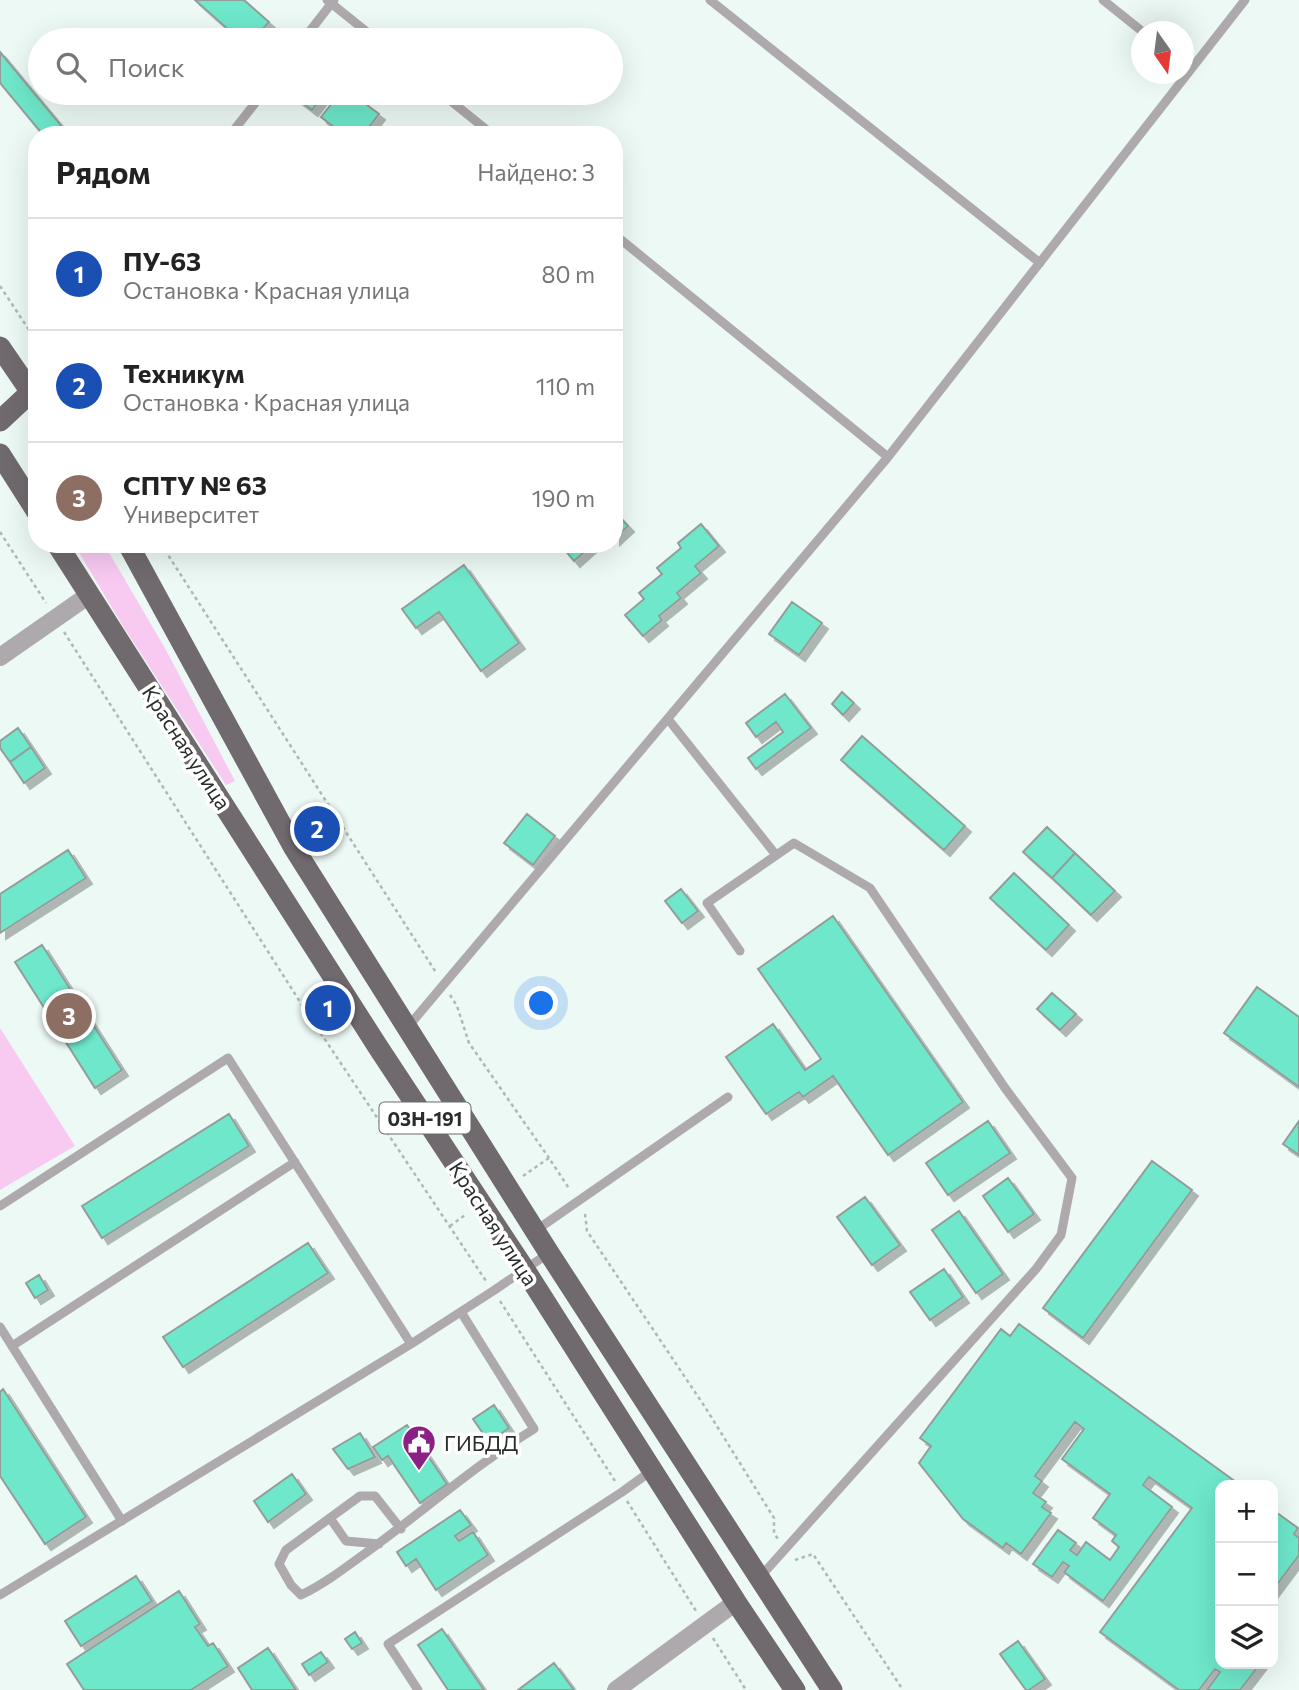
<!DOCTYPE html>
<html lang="ru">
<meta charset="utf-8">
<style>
:root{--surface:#fff;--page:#f2f2f2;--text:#222;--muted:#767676;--line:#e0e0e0;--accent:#8b2085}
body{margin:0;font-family:Commissioner,sans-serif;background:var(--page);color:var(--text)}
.controls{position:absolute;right:21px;bottom:21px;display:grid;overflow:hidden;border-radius:14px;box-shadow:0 7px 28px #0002}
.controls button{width:63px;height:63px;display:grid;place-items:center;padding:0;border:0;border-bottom:2px solid var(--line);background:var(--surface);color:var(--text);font:35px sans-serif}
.compass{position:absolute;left:1131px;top:21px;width:63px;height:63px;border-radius:50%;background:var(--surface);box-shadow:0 7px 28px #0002;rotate:166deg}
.you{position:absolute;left:542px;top:1004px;width:24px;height:24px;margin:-18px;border:5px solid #fff;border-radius:50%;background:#1a73e8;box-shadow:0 0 0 10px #1a73e833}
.badge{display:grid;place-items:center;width:46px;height:46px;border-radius:50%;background:var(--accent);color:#fff;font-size:23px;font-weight:700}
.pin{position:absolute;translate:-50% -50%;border:4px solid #fff;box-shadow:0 2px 7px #0006}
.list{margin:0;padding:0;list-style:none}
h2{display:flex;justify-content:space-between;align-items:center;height:91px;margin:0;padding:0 28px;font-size:30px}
h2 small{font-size:23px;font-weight:400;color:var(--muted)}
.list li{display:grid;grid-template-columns:46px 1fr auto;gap:21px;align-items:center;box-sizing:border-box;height:112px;padding:0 28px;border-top:2px solid var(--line)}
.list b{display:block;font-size:26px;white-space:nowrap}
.list p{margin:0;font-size:23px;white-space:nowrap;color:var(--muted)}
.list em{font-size:23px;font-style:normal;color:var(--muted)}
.icon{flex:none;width:38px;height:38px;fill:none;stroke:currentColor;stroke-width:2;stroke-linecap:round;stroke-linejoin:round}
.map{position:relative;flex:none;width:1299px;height:1690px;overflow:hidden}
.search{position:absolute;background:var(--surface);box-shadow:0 7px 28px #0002;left:28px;top:28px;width:595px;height:77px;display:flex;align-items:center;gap:18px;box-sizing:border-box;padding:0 24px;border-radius:38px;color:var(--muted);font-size:26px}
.panel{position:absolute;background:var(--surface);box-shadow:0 7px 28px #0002;left:28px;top:126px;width:595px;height:427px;border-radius:28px}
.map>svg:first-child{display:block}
.green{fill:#f8caf2}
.building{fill:#6ee7ca;stroke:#939e9b;stroke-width:2;filter:url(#shadow)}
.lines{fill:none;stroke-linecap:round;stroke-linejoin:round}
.path{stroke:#aeb8b4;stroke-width:2.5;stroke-dasharray:3.5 3.5;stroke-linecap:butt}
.lane{stroke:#ada9ac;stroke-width:9}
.street{stroke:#ada9ac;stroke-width:18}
.primary{stroke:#706a6f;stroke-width:21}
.labels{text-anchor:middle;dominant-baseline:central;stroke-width:7;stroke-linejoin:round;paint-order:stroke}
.shield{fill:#fff;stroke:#696d6b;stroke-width:2}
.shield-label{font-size:19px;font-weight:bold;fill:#292e2c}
.street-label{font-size:21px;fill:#292e2c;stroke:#fff}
.poi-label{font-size:21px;fill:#292e2c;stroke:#fff;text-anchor:start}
</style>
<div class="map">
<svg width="1299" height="1690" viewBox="0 0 1299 1690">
<defs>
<filter id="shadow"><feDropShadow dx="6" dy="6" stdDeviation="0" flood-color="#0004"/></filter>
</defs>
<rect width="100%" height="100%" fill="#edf9f5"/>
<path class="green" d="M74 544H104L166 650 235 781 226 785 123 626Z
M0 1028 75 1146 0 1190Z"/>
<path class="building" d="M195 0H244L269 22 253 40H240Z
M0 52 69 135H43L0 83Z
M289 93H325L312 110Z
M340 93H351L379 114 363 135H344L321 117Z
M614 511 628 526 614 539Z
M701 524 719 546 695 566 701 573 677 593 681 598 659 616 662 620 643 636 625 615 644 599 639 593 662 574 657 568 681 548 678 543Z
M560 544H593L574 561Z
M464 565 519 643 481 671 439 612 416 628 402 609Z
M792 602 822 623 799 655 769 634Z
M842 692 854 703 843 715 832 704Z
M785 694 811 728 756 769 748 758 783 732 776 722 756 737 746 723Z
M18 728 31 747 10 762 0 748V741Z
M862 736 965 826 944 850 841 760Z
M31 747 45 768 24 783 10 762Z
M527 814 555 836 533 865 504 843Z
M1047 827 1075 853 1052 878 1023 852Z
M68 850 86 878 0 933V894Z
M1075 853 1115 891 1091 915 1052 878Z
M1014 873 1069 925 1046 950 990 898Z
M681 889 698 911 682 923 665 901Z
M833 916 963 1102 888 1155 833 1076 803 1097 799 1092 766 1114 726 1057 773 1024 805 1070 821 1059 758 969Z
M42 945 122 1070 95 1088 15 962Z
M1257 987 1299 1017V1087L1224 1033Z
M1052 993 1076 1014 1060 1030 1037 1009Z
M229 1114 249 1146 102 1238 82 1206Z
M988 1121 1010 1153 948 1195 926 1163Z
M1299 1121V1155L1283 1144Z
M1152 1161 1192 1190 1083 1338 1043 1308Z
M1008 1178 1034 1214 1008 1232 983 1196Z
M865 1197 900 1245 872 1265 837 1217Z
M959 1211 1003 1274 976 1293 932 1230Z
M308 1243 328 1273 183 1367 163 1337Z
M944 1269 963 1297 930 1320 910 1292Z
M39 1275 48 1290 35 1298 26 1283Z
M1019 1324 1240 1485H1220V1664H1260L1240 1690H1207L1220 1672 1215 1669 1199 1690H1179L1100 1632 1192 1508 1149 1477 1143 1485 1172 1507 1103 1601 1064 1572 1069 1566 1063 1562 1052 1577 1033 1564 1058 1530 1076 1543 1070 1550 1077 1555 1086 1542 1110 1560 1119 1547 1112 1541 1116 1535 1093 1518 1110 1494 1062 1459 1084 1429 1075 1422 1035 1476 1042 1481 1033 1493 1046 1502 1042 1507 1051 1513 1021 1554 1006 1543 1003 1548 963 1519 919 1463 931 1446 920 1438 1001 1329 1010 1336Z
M3 1389 86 1517 45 1544 0 1476V1392Z
M494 1405 509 1428 489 1442 473 1419Z
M407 1425 447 1484 420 1503 388 1456 382 1460 373 1447Z
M360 1433 375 1457 348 1469 333 1449Z
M292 1474 306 1494 268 1522 254 1501Z
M460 1510 471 1525 455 1536 459 1541 473 1532 488 1555 436 1590 416 1559 406 1566 397 1552Z
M1273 1510 1298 1528 1294 1534 1299 1538V1555L1273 1590Z
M136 1576 152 1601 81 1646 65 1621Z
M179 1591 200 1624 195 1627 208 1646 213 1643 228 1666 191 1690H84L67 1664Z
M442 1629 484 1690H448L418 1645Z
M355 1632 362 1643 352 1649 345 1639Z
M1018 1641 1045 1679 1029 1690H1026L1000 1654Z
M268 1648 296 1690H252L238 1668Z
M321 1652 328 1662 309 1675 302 1664Z
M554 1663 574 1690H518Z"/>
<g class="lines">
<path class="path" d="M0 286 37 342
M0 532 46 603
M161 544 437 974
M64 632 304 1008 486 1281
M450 995 457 1006 469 1043 549 1158
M523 1176 549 1158 570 1190
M585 1214 587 1231 705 1407 774 1518V1533L778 1539
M450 1226 465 1215
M500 1301 615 1481
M627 1501 696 1611
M795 1560 813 1554 903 1690
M713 1638 746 1690"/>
<path class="lane" d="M327 0 377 40
M710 0 1040 263
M1103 0 1143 32
M303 40 334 0
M441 93 493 135
M230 135 263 93
M614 234 888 457
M668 719 776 855
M740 951 707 903 794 843 870 888 1005 1088 1072 1178 1061 1235 1036 1269 761 1576
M407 1028 888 457 1245 0
M0 1206 228 1058 411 1344
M535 1231 728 1097
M0 1327 122 1521
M12 1346 295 1162
M330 1518 346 1541 379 1544
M401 1529 375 1496H360L286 1550 279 1564 291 1585 301 1595C322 1585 341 1571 360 1557 418 1516 472 1467 534 1429L461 1312
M0 1595 411 1344 493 1291 549 1253
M418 1690 388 1644 622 1492 651 1471"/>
<path class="street" d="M0 657 89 595
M616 1690 736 1602"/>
<path class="primary" d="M0 347 37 401
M0 421 31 392
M0 454 37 512
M57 544 378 1047 525 1270 736 1602 795 1690
M128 544 294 848 549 1253 832 1690"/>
</g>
<defs>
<g id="civic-pin" transform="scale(1.75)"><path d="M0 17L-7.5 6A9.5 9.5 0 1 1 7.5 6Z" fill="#8b2085" stroke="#fff"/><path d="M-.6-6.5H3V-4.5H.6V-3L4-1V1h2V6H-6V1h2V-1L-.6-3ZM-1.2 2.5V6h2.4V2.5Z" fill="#fff"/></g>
</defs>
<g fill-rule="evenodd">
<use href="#civic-pin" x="419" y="1442"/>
</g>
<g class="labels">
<rect class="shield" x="379.5" y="1102.5" width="91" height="31" rx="5"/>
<g class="shield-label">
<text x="425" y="1118">03Н-191</text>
</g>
<g class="street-label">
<text transform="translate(187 747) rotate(57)">Красная улица</text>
<text transform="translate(494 1223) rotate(57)">Красная улица</text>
</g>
<g class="poi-label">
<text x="444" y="1442">ГИБДД</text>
</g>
</g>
</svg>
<div class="controls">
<button>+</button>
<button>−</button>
<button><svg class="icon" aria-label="layers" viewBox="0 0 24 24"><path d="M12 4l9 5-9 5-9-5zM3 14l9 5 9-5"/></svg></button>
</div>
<svg class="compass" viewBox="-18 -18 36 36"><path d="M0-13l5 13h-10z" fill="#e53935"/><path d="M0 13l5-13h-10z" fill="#767676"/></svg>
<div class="you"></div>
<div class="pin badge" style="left:328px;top:1008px;background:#1a4fb4">1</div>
<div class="pin badge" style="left:317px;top:829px;background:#1a4fb4">2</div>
<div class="pin badge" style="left:69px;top:1016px;background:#8d6e63">3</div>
<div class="search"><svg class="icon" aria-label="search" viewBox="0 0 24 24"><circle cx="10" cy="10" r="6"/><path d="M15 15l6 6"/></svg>Поиск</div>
<section class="panel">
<h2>Рядом<small>Найдено: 3</small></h2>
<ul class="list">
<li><span class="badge" style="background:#1a4fb4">1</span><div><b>ПУ-63</b><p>Остановка · Красная улица</p></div><em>80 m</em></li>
<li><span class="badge" style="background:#1a4fb4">2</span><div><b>Техникум</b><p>Остановка · Красная улица</p></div><em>110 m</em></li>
<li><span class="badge" style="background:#8d6e63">3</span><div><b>СПТУ № 63</b><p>Университет</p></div><em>190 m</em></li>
</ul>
</section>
</div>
